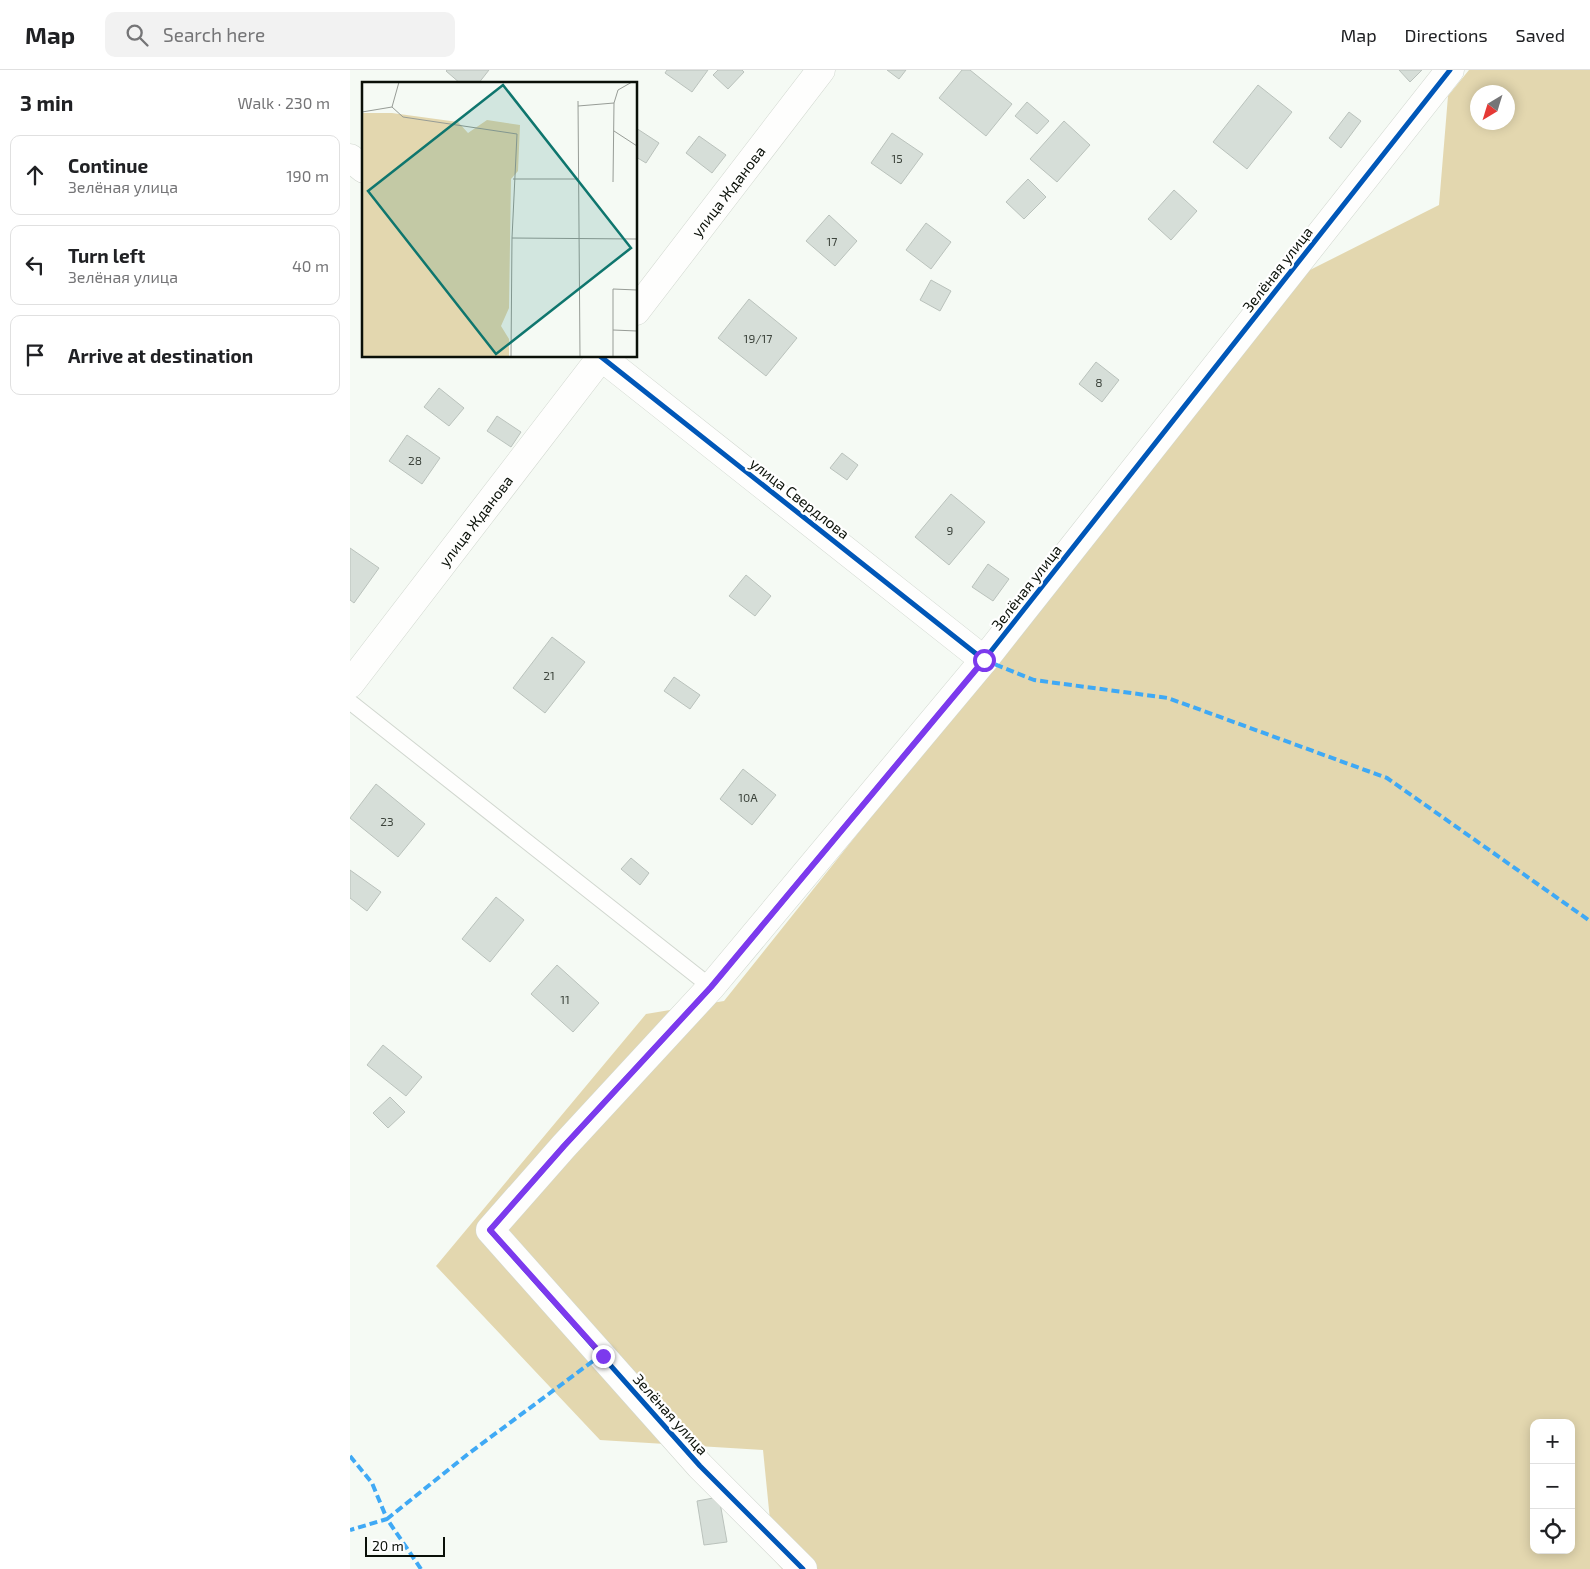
<!DOCTYPE html>
<meta charset="utf-8">
<style>
:root{--surface:#fff;--page:#f2f2f2;--text:#202124;--muted:#757577;--line:#e0e0e0}
body{margin:0;font-family:"Exo 2",sans-serif;background:var(--page);color:var(--text)}
.controls{position:absolute;right:15px;bottom:15px;display:grid;overflow:hidden;border-radius:10px;box-shadow:0 2px 12px #0003}
.controls button{width:45px;height:45px;display:grid;place-items:center;padding:0;border:0;border-bottom:1px solid var(--line);background:var(--surface);color:var(--text);font:25px sans-serif}
.compass{position:absolute;left:1120px;top:15px;width:45px;height:45px;border-radius:50%;background:var(--surface);box-shadow:0 2px 12px #0003;rotate:218deg}
.scale{position:absolute;left:15px;bottom:12px;width:80px;box-sizing:border-box;padding-left:5px;border:2px solid #0a1008;border-top:0;font-size:14px;line-height:18px;white-space:nowrap;color:#0a1008;-webkit-text-stroke:4px #fff;paint-order:stroke}
.stop{position:absolute;width:15px;height:15px;margin:-11px;border:4px solid #7c3aed;border-radius:50%;background:#fff}
.stop.end{background:#7c3aed;border-color:#fff;box-shadow:0 1px 5px #0008}
.list{margin:0;padding:0;list-style:none}
h2{display:flex;justify-content:space-between;align-items:center;height:65px;margin:0;padding:0 20px;font-size:21px}
h2 small{font-size:16px;font-weight:400;color:var(--muted)}
.list li{display:grid;grid-template-columns:32px 1fr auto;gap:15px;align-items:center;box-sizing:border-box;height:80px;margin:0 10px 10px;padding:0 10px;border:1px solid var(--line);border-radius:10px}
.list b{display:block;font-size:19px;white-space:nowrap}
.list p{margin:0;font-size:16px;white-space:nowrap;color:var(--muted)}
.list em{font-size:16px;font-style:normal;color:var(--muted)}
.icon{flex:none;width:28px;height:28px;fill:none;stroke:currentColor;stroke-width:2;stroke-linecap:round;stroke-linejoin:round}
.map{position:relative;flex:none;width:1240px;height:1499px;overflow:hidden}
header{display:flex;align-items:center;gap:30px;box-sizing:border-box;height:70px;padding:0 25px;background:var(--surface);border-bottom:1px solid var(--line)}
header strong{font-size:24px}
nav{display:flex;gap:28px;margin-inline-start:auto;font-size:18px}
.search{width:350px;height:45px;background:var(--page);display:flex;align-items:center;gap:12px;box-sizing:border-box;padding:0 18px;border-radius:10px;color:var(--muted);font-size:19px}
main{display:flex}
aside{flex:1;background:var(--surface)}
.map>svg:first-child{display:block}
.forest{fill:#e3d7af;fill-rule:evenodd}
.building{fill:#d6ded8;stroke:#bac2bc}
.lines{fill:none;stroke-linecap:round;stroke-linejoin:round}
.lane-casing{stroke:#d1d7cf;stroke-width:17}
.street-casing{stroke:#d1d7cf;stroke-width:29}
.lane{stroke:#fefefd;stroke-width:15}
.street{stroke:#fefefd;stroke-width:28}
.quiet{stroke:#3fa9f5;stroke-width:4;stroke-dasharray:8 4;stroke-linecap:butt}
.cycleway-casing{stroke:#fff;stroke-width:8}
.cycleway{stroke:#0057b8;stroke-width:5}
.route{stroke:#7c3aed;stroke-width:6}
.labels{text-anchor:middle;dominant-baseline:central;stroke-width:4.5;stroke-linejoin:round;paint-order:stroke}
.number-label{font-size:12px;fill:#3d443c}
.street-label{font-size:15px;fill:#0a1008;stroke:#fff}
.inset-road{fill:none;stroke:#979c96;stroke-width:1}
.view{fill:#0f766e;fill-opacity:0.15;stroke:#0f766e;stroke-width:2.5}
.inset-edge{fill:none;stroke:#0a1008;stroke-width:2.5}
</style>
<header>
<strong>Map</strong>
<div class="search"><svg class="icon" aria-label="search" viewBox="0 0 24 24"><circle cx="10" cy="10" r="6"/><path d="M15 15l6 6"/></svg>Search here</div>
<nav><a>Map</a><a>Directions</a><a>Saved</a></nav>
</header>
<main>
<aside>
<h2>3 min<small>Walk · 230 m</small></h2>
<ul class="list">
<li><svg class="icon" aria-label="ahead" viewBox="0 0 24 24"><path d="M12 20V5M6 11l6-6 6 6"/></svg><div><b>Continue</b><p>Зелёная улица</p></div><em>190 m</em></li>
<li><svg class="icon" aria-label="left" viewBox="0 0 24 24"><path d="M17 20v-9H6M10 6l-5 5 5 5"/></svg><div><b>Turn left</b><p>Зелёная улица</p></div><em>40 m</em></li>
<li><svg class="icon" aria-label="arrive" viewBox="0 0 24 24"><path d="M6 21V4h12l-3 4 3 4H6"/></svg><div><b>Arrive at destination</b></div></li>
</ul>
</aside>
<div class="map">
<svg width="1240" height="1499" viewBox="0 0 1240 1499">
<rect width="100%" height="100%" fill="#f5faf4"/>
<path class="forest" d="M1119 0H1240V1499H432L424 1490 413 1380 250 1370 86 1196 296 944 374 931 956 202 1089 135 1098 26ZM1128 22H1158V52H1128ZM1184 1353H1221V1480H1184Z"/>
<path class="building" d="M97 0H139L128 14H111L96 1Z
M317 0H358L342 22 315 3Z
M368 0H392L394 2 378 19 363 5Z
M537 0H556L549 9Z
M612 0H620L662 34 636 66 589 28Z
M1049 0H1072L1060 12Z
M908 15 942 42 897 99 863 72Z
M677 32 699 51 687 64 665 46Z
M999 42 1011 51 991 78 979 68Z
M714 51 740 75 707 112 680 89Z
M286 58 309 73 296 93 286 87Z
M542 63 573 84 551 114 521 93Z
M349 66 376 85 362 103 336 83Z
M678 109 696 127 674 149 656 132Z
M824 120 847 141 821 170 798 149Z
M479 145 507 171 485 196 456 171Z
M576 153 601 172 581 199 556 180Z
M581 210 601 221 590 241 570 230Z
M399 229 447 268 416 306 368 268Z
M746 292 769 310 752 332 729 314Z
M89 318 114 338 99 356 74 337Z
M147 346 171 362 161 377 137 361Z
M57 365 90 388 72 414 39 391Z
M492 383 508 395 497 410 480 398Z
M601 424 635 452 599 495 565 467Z
M0 478 29 498 4 533 0 530Z
M638 494 659 509 643 531 622 517Z
M396 505 421 526 405 546 379 526Z
M202 567 235 592 195 643 163 618Z
M324 607 350 625 340 639 314 621Z
M393 699 426 725 402 755 370 729Z
M26 714 75 754 48 787 0 748Z
M281 788 299 803 290 815 271 799Z
M0 800 31 822 17 841 0 828Z
M146 827 174 850 140 892 112 869Z
M207 895 249 933 223 962 181 924Z
M33 975 72 1007 56 1026 17 995Z
M40 1027 55 1042 38 1058 23 1043Z
M369 1427 377 1472 354 1475 347 1431Z"/>
<g class="lines">
<g class="lane-casing">
<path id="lane" d="M0 632 361 917"/>
</g>
<g class="street-casing">
<g id="street">
<path d="M0 88 14 99"/>
<path id="s1" d="M286 241 471 0"/>
<path d="M250 286 634 590"/>
<path id="s2" d="M0 614 252 286"/>
<path d="M453 1499 350 1396 140 1160 214 1076 361 917 634 590 1100 0"/>
</g>
</g>
<use href="#lane" class="lane"/>
<use href="#street" class="street"/>
<path class="quiet" d="M634 590 684 610 818 628 1037 708 1240 851
M0 1386 22 1413 37 1449 0 1460
M71 1499 37 1449 118 1384 251 1285"/>
<g class="cycleway-casing">
<path id="cycleway" d="M250 286 634 590
M453 1499 350 1396 140 1160 214 1076 361 917 634 590 1100 0"/>
</g>
<use href="#cycleway" class="cycleway"/>
</g>
<g class="lines">
<path class="route" d="M253 1286 140 1160 214 1076 361 917 634 590"/>
</g>
<g class="labels">
<g class="number-label">
<text x="547" y="88">15</text>
<text x="482" y="171">17</text>
<text x="408" y="268">19/17</text>
<text x="749" y="312">8</text>
<text x="65" y="390">28</text>
<text x="600" y="460">9</text>
<text x="199" y="605">21</text>
<text x="398" y="727">10А</text>
<text x="37" y="751">23</text>
<text x="215" y="929">11</text>
</g>
<g class="street-label">
<text stroke="none"><textPath href="#s1" startOffset="151">улица Жданова</textPath></text>
<text transform="translate(927 199) rotate(-52)">Зелёная улица</text>
<text transform="translate(450 428) rotate(38)">улица Свердлова</text>
<text stroke="none"><textPath href="#s2" startOffset="206">улица Жданова</textPath></text>
<text transform="translate(676 517) rotate(-52)">Зелёная улица</text>
<text transform="translate(321 1344) rotate(48)">Зелёная улица</text>
</g>
</g>
<g transform="translate(12 12)">
<rect width="275" height="275" fill="#f5faf4"/>
<path d="M0 31H30L96 40 106 51 125 38 158 43 156 89 149 97 147 226 139 244 147 257V275H0Z" fill="#e3d7af"/>
<path class="inset-road" d="M216 19 218 275M216 24 252 21M30 25 41 35 155 52 150 156 149 275M0 30 30 25 37 0M252 49 275 64M151 97H217M251 100 252 21 256 8 270 0M150 156 275 157M251 248 275 249M251 275V207L275 208"/>
<path class="view" d="M141 3 269 166 134 272 6 109Z"/>
<rect width="275" height="275" class="inset-edge"/>
</g>
</svg>
<div class="controls">
<button>+</button>
<button>−</button>
<button><svg class="icon" aria-label="locate" viewBox="0 0 24 24"><circle cx="12" cy="12" r="6"/><path d="M12 2v4M12 18v4M2 12h4M18 12h4"/></svg></button>
</div>
<svg class="compass" viewBox="-18 -18 36 36"><path d="M0-13l5 13h-10z" fill="#e53935"/><path d="M0 13l5-13h-10z" fill="#757577"/></svg>
<div class="scale">20 m</div>
<div class="stop" style="left:634px;top:590px"></div>
<div class="stop end" style="left:253px;top:1286px"></div>
</div>
</main>
